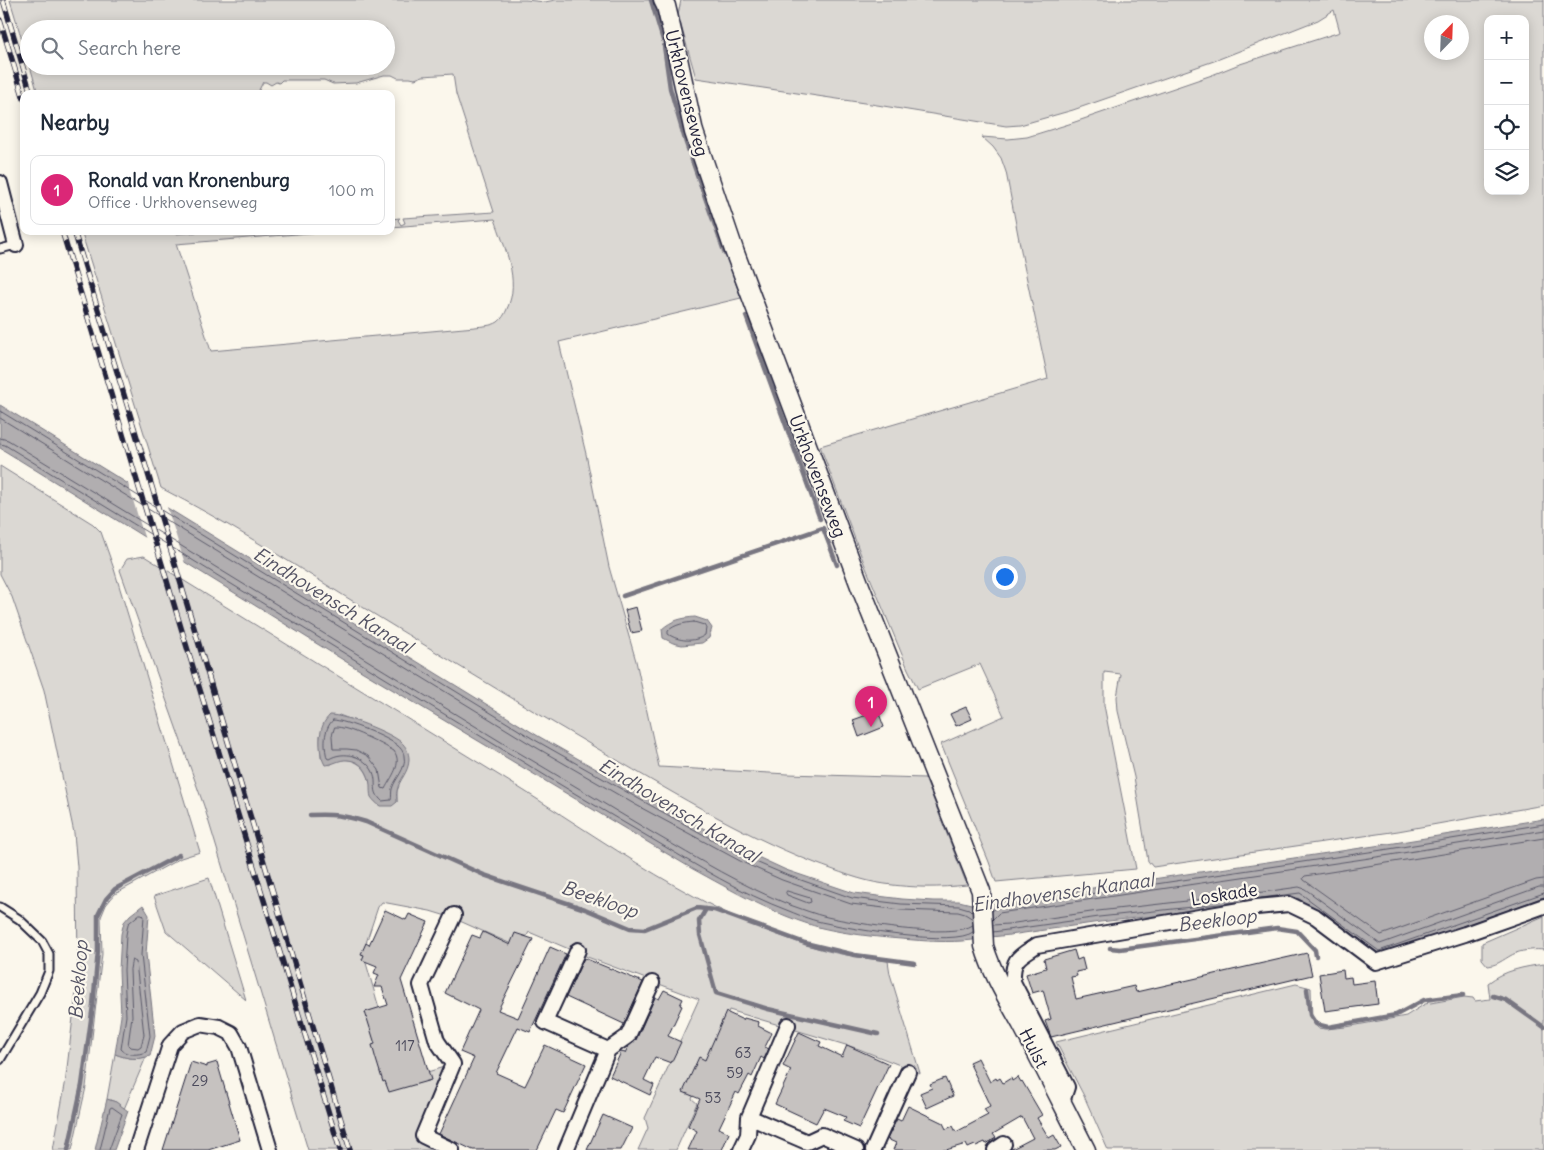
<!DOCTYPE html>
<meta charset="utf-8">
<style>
:root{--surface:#fff;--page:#f6f6f7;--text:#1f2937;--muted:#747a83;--line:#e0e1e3;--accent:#db2777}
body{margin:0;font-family:Delius,sans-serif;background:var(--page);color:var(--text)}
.controls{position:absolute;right:15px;top:15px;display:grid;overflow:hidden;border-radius:10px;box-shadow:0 2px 12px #0003}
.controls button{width:45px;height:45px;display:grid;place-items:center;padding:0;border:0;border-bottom:1px solid var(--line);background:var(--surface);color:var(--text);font:25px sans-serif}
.compass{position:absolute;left:1424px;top:15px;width:45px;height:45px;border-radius:50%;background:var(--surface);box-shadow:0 2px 12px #0003;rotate:23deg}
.you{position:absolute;left:1004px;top:576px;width:18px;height:18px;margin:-12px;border:4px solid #fff;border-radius:50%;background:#1a73e8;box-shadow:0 0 0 8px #1a73e833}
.badge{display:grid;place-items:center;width:32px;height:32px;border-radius:50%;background:var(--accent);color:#fff;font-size:16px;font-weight:700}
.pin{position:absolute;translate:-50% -41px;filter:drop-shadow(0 1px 2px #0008)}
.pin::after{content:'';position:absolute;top:26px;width:18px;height:15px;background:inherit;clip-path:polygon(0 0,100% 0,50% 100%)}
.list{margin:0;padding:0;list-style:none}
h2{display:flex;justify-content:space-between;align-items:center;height:65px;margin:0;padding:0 20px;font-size:21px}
h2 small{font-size:16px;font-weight:400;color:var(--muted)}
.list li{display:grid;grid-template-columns:32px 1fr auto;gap:15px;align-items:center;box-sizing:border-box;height:70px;margin:0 10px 10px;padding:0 10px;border:1px solid var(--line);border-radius:10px}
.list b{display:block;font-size:19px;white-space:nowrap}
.list p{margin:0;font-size:16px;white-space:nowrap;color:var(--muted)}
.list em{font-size:16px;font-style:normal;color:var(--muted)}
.icon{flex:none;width:28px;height:28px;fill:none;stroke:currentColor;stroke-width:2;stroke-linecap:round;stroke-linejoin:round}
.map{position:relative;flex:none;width:1544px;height:1150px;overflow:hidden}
.search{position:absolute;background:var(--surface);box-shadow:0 2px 12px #0003;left:20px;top:20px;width:375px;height:55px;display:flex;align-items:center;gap:12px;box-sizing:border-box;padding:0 18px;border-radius:28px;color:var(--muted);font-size:19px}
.panel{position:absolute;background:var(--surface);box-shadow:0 2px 12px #0003;left:20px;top:90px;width:375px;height:145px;border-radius:10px}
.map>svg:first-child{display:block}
.green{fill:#dbd8d3;stroke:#7e7d87;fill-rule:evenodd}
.water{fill:#b1aeb0;stroke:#787681}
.pier{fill:#fbf7ec}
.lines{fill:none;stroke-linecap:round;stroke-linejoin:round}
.shore{stroke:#5b5a6a;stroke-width:1}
.stream{stroke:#787681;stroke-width:4.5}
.building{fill:#c6c2c0;stroke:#22223b}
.service-casing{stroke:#22223b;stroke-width:11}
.minor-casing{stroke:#22223b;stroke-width:18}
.tertiary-casing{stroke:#22223b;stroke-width:21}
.service{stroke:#fbf7ec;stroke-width:7}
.minor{stroke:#fbf7ec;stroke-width:14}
.tertiary{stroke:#fbf7ec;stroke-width:18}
.rail-casing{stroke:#22223b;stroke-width:5.5}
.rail{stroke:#fbf7ec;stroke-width:4;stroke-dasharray:11;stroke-linecap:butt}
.labels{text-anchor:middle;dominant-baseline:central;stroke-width:4.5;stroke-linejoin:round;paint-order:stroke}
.number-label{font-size:15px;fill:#4b4a5c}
.street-label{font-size:18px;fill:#22223b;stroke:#fbf7ec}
.water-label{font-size:19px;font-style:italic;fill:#545364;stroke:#fbf7ec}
</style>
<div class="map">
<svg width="1544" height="1150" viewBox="0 0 1544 1150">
<rect width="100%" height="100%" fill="#fbf7ec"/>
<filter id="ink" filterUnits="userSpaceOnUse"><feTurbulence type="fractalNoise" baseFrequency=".02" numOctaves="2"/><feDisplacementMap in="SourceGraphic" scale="10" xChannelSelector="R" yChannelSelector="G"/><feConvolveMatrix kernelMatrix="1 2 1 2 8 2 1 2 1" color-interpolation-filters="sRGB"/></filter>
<g filter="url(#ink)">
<path class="green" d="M10 0H526L545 2 555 0H654C670 37 673 79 683 118 699 179 720 239 741 298L559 342 586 454 609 567 636 661 659 767 788 774 925 778 967 885C940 888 912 888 885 884 861 881 837 871 815 863 736 832 665 788 593 746 510 698 428 647 346 597 285 559 225 521 161 488L81 231H173L175 234 214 231H333L176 244 211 351 475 327C482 326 492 326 498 322 502 319 505 314 507 309 521 280 504 247 495 219L391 227V219L400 218 398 220 401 225 405 223 403 218 494 212 456 94 453 74 423 76 415 79 410 78H398L392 75H384L356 83 333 84 324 80H282L279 83 276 82 271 85 266 82H263L257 94H38L30 66H386V29H29V63Z
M681 0H1544V805L1398 831 1153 867 1148 861 1134 777 1118 711 1117 697 1121 674 1104 672V705L1136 869 996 882 989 862 941 744 1004 716 980 664 918 689 908 669 864 563 820 446 1048 379 1023 261 1006 172 1001 158 993 147 982 137 1008 139 1027 137 1069 124 1212 75 1237 65 1340 32 1334 10 1318 20 1214 61 1073 110 1020 125 1006 126 871 104 696 78 678 15ZM1488 19H1525V191H1488ZM1432 22H1462V52H1432Z
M0 466 93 524 101 532 114 569 200 852 181 858 115 894 106 905 101 917 102 954 86 1087 72 1150H53L65 1085 78 975 77 867 74 833 44 690 12 597 0 574Z
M144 556C265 631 385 705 505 779 606 841 702 915 817 948 840 955 864 958 888 961L890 974 920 1073 859 1049 729 1010 692 1099 697 1103 676 1150H638L648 1128 645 1118 699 999 590 958 529 932 521 947H518L453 918 430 911 382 902 378 907 364 949 366 963 377 1001 401 1079H404L444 1067 423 1140 431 1148 430 1150H308L204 806 120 570 127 559ZM339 715 363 724 399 786 397 791V802L370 783C367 764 347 752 330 765L321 758 320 735Z
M209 878 246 1000 166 931 154 896Z
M1544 916V950C1536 949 1524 950 1516 953 1506 957 1499 965 1488 966L1482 959V943Z
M1544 964V1150H1108L1084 1096 1056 1042 1296 984 1311 988 1312 1020 1318 1028 1326 1029 1346 1027 1406 1016 1425 1004 1464 997 1473 998 1475 1001 1490 999 1488 983C1505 970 1524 967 1544 964Z
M115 1054C126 1058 135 1060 146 1057L124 1109 116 1102 107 1099Z"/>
<path class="water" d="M0 405 538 736 642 795 747 852 786 870 854 893 902 899 933 901H959L971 904 976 909H987L992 903 1388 844 1544 819V897L1377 957 1298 898 1251 905 1100 922 1010 935 991 937 977 935 973 940C947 943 927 941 901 939 875 937 848 934 822 928 776 916 733 891 691 868L353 666 0 448Z
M695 617 707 621 712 628 709 638 702 643 682 645 673 643 663 638 662 629C672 620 682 618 695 617Z
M330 715C345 715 389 732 401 742 406 746 409 753 409 759 409 773 399 779 397 791 396 794 397 799 397 802L392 806H380C377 804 373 800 371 797 370 794 370 789 370 785 369 773 362 761 348 760 339 759 333 765 325 765 319 755 318 736 323 725 324 722 327 718 330 715Z
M143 905 149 915 146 954 155 1036 150 1056C137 1060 128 1059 115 1054L121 1016 119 970 121 934 124 922 130 915Z
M107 1099 116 1102 128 1111 114 1150H95Z"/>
<path class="pier" d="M127 480 166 504 185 564 145 540Z"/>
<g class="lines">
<path class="shore" d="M0 411 535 740 639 799 744 857 784 874 852 898 901 904 959 906 969 909 972 912
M0 418 532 745 636 805 742 862 782 880 851 904 901 910 958 912 965 914 973 919
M0 438 8 440C176 542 343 646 511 748 559 776 606 805 653 833 698 859 742 886 790 905 802 909 814 914 827 917 854 923 952 940 973 925
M0 444 5 445C175 549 344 654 515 757 560 785 606 812 652 839 697 866 741 893 789 911 801 916 814 921 826 923 852 929 955 947 973 932
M694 622 704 625 706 628 705 635C694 643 678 641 668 634V631C675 624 685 623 694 622Z
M333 720C345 720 390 738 398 746 401 748 404 753 404 756 407 769 395 778 392 789 391 793 392 797 391 800L382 801C371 791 378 784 373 772 365 756 344 750 329 759L327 758C324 745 323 730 333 720Z
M335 727C348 726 382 744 394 751 403 764 391 777 385 789L382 788 379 770 368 756 356 750 347 749H333L332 736Z
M1544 838 1305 876 1303 878 1304 880 1381 935 1536 880 1544 879
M787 891 810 898 811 902 808 903 787 895 786 893Z
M1261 898 1300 893 1379 951 1544 893
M992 911 996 908 1389 849 1544 824
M140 914H142L144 916 141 955 150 1036 146 1052C138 1055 127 1056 121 1049L126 1016 124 970 126 935 128 924Z
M993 919 999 913 1390 855 1544 830
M993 925 1008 924 1098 911 1249 894 1299 887 1305 889 1380 944 1539 887H1544
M993 932 1099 917 1247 901
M132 960 136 962 144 1035 141 1046 138 1048 130 1047 128 1045 132 1016 130 970Z
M100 1150 110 1108 112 1107 122 1114 109 1150"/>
<path class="stream" d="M651 0 663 40
M664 46 670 88 686 143 725 254
M746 316 820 519
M623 596 823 528 837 565
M310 815C333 814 343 815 366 822L484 875 585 909 630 928 645 929 697 908 714 910 805 943 855 955 915 963
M706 909 699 921 700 935 716 993 768 1009 878 1034
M1110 948 1120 949 1277 928 1297 931 1315 950 1316 956
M1307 989 1310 1015 1316 1024 1328 1027 1396 1015 1424 1000 1463 995
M1493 996 1506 1000 1544 1027
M68 1150 82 1085 93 1005 98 951V915L106 899 115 889 179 855"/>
</g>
<path class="building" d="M636 607 642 631 631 633 625 610Z
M966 707 972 719 956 726 950 714Z
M878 711 884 727 859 737 853 720Z
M385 910 406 920 409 914 428 922 401 980 431 1080 389 1092 385 1081 383 1082 375 1056 372 1045 375 1044 365 1012 388 1005 382 987H374L379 975 374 973 377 966 362 960 364 955 361 954 366 943 369 945Z
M483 932 510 945 515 933 533 939 498 1010 518 1018 550 947 566 954 530 1032 518 1027 496 1073 525 1086 545 1045 586 1064 563 1113 556 1110 537 1150H473L439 1134 474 1058 460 1052 479 1010 445 993 472 935 480 938Z
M1074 950 1077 960 1082 958 1085 970 1076 972 1077 976 1071 977 1076 999 1134 986 1136 992 1307 953 1312 975 1051 1037 1045 1021 1051 1019 1043 990 1032 993 1026 974 1046 968 1044 959Z
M584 958 643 982 624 1024 566 997Z
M1343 970 1344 978 1351 977 1352 984 1375 981 1378 1004 1325 1011 1319 974Z
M664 990 683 999 680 1005 682 1006 668 1036 681 1042 671 1063 655 1057 644 1080 654 1085 650 1095 610 1076 621 1052 625 1053 628 1047 636 1040 655 997 659 999Z
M726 1012 743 1020 744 1018 759 1022 758 1026 772 1033 765 1047 769 1049 764 1059 761 1057 752 1077 749 1075 739 1094 736 1092 719 1128 729 1133 722 1150H688L697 1131 688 1126 700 1099 683 1092 699 1057 705 1060Z
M799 1032 821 1042 819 1046 842 1057 847 1045 889 1064 859 1128 843 1121 846 1117 824 1108 816 1123 775 1104 791 1070 783 1066Z
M978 1058 990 1082 996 1078 997 1080 1000 1078 1003 1083 1011 1078 1012 1081 1018 1077 1021 1082 1022 1081 1042 1115 1037 1118 1049 1138 1054 1135 1061 1147 1055 1150H1010L1033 1138 1022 1117 993 1134 996 1138 986 1144 985 1142 976 1146 975 1145 968 1148 966 1144 946 1150H893L896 1143 887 1139 897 1119 901 1121 908 1106 943 1123 946 1129 953 1126 956 1132 988 1115 984 1109 990 1106 969 1062Z
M191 1062 207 1067V1065L217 1062 240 1140 208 1150H163Z
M945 1078 953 1096 927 1108 920 1093 932 1088 930 1084Z
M603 1115 632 1128 621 1150H587Z"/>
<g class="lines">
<g class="service-casing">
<path id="service" d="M0 249 16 245
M0 907 19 919 42 941 49 954V971L40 993 0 1060"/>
</g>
<g class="minor-casing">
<path id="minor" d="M0 183 16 245
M578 950 545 1022 608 1050
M1062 1102 1067 1087 1013 982C1012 958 1019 957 1037 945L1257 907 1289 904 1316 917 1376 962 1465 934 1544 906
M749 1117 807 1142 822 1135 856 1150
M136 1150 170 1045 183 1031 200 1024 219 1027 231 1033 239 1047 270 1150
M452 1150 423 1136 453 1064 437 1041 421 985 454 915
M566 1150 608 1050 628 1036 652 983
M741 1150 748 1135 749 1117 788 1025
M873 1150 908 1072
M995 1150 1004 1144"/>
</g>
<g class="tertiary-casing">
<path id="tertiary" d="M663 0 666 6 674 40 694 132 735 253 860 586 981 891 984 946C992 973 1007 998 1021 1023 1043 1065 1064 1107 1086 1150"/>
</g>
<use href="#service" class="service"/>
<use href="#minor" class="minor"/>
<use href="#tertiary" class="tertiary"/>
<g class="rail-casing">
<path id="rail" d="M3 0 31 94
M0 20 24 99
M62 231 179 621 340 1150
M74 231 143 457 350 1150"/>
</g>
<use href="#rail" class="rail"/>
</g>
</g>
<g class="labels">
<g class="number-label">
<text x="405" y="1045">117</text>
<text x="743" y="1052">63</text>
<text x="735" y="1072">59</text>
<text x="200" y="1080">29</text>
<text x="713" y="1097">53</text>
</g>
<g class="street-label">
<text transform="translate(687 93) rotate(76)">Urkhovenseweg</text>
<text transform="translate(818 476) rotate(69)">Urkhovenseweg</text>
<text transform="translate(1224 894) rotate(-9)">Loskade</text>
<text transform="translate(1034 1048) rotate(63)">Hulst</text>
</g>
<g class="water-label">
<text transform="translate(333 600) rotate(32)">Eindhovensch Kanaal</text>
<text transform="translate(679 810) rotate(31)">Eindhovensch Kanaal</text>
<text transform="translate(1063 892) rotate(-8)">Eindhovensch Kanaal</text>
<text transform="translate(600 899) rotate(19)">Beekloop</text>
<text transform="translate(1217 920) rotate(-7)">Beekloop</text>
<text transform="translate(78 980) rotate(-86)">Beekloop</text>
</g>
</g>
</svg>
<div class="controls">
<button>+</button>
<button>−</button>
<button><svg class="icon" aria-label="locate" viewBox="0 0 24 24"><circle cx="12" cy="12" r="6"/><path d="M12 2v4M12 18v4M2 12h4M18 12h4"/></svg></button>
<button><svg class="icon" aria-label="layers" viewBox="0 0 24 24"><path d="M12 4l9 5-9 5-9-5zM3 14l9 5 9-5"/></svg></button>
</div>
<svg class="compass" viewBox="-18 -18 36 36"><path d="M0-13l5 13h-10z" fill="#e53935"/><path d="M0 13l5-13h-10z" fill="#747a83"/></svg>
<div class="you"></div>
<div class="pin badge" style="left:871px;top:727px">1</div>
<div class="search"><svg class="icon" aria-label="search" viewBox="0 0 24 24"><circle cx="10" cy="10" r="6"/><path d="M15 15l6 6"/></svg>Search here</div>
<section class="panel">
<h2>Nearby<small></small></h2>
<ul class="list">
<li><span class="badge">1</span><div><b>Ronald van Kronenburg</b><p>Office · Urkhovenseweg</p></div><em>100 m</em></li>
</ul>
</section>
</div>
